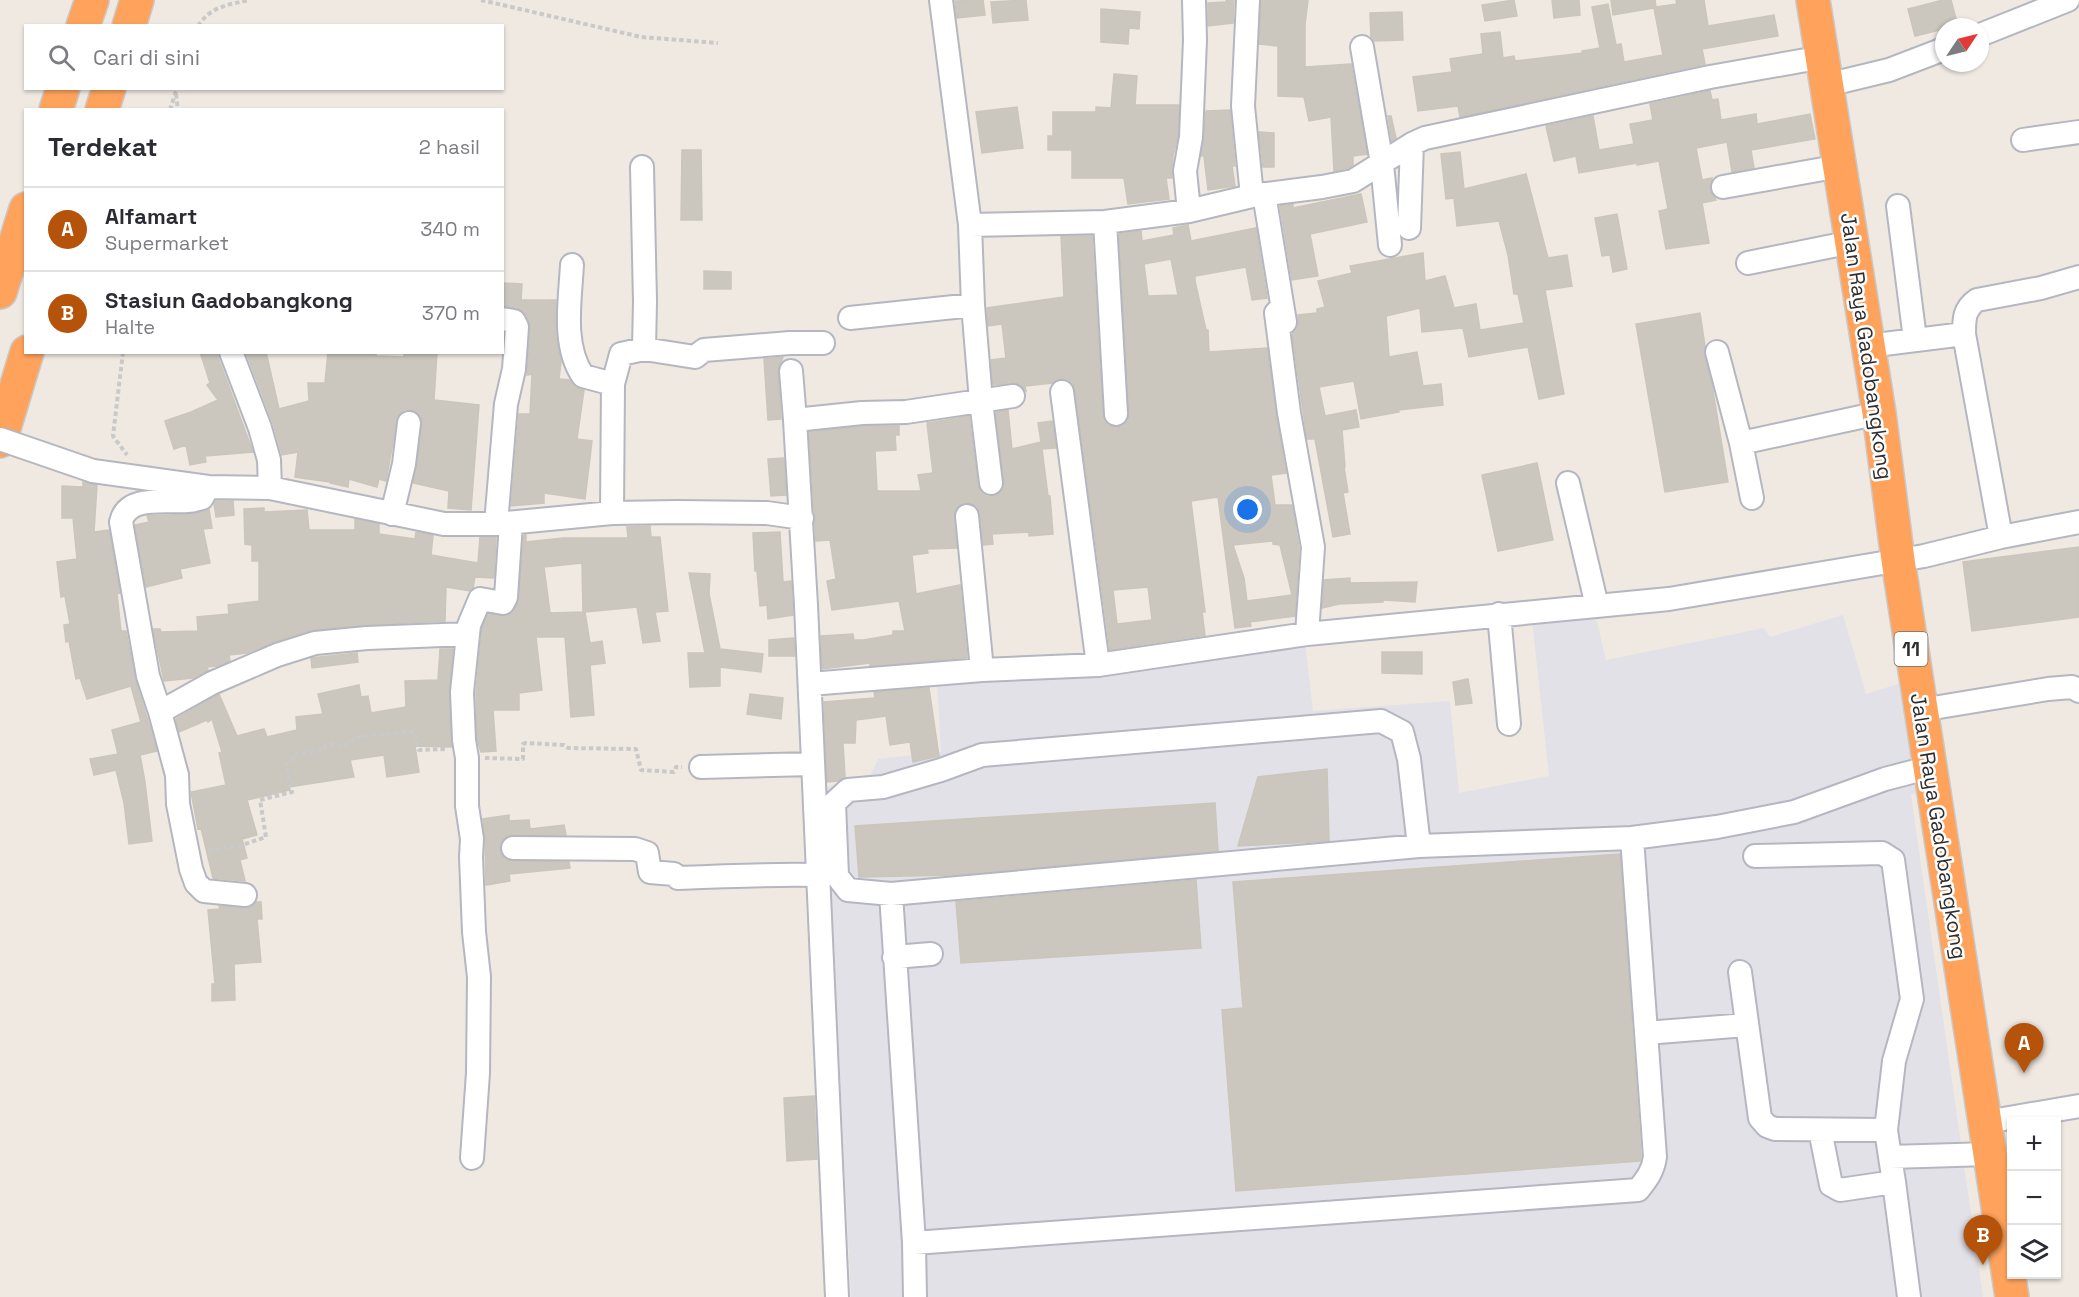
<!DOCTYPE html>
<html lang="id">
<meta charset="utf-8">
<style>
:root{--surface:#fff;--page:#f7f7f7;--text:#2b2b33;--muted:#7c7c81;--line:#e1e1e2;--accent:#b45309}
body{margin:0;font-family:"Space Grotesk",sans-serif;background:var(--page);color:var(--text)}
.controls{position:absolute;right:18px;bottom:18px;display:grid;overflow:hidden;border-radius:0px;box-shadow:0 2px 4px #0004}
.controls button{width:54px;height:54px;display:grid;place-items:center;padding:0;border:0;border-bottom:2px solid var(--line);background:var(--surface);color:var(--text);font:30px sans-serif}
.compass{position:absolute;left:1935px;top:18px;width:54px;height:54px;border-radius:50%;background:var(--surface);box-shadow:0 2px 4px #0004;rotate:55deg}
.you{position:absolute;left:1248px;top:510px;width:21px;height:21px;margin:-15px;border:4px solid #fff;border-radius:50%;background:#1a73e8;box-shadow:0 0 0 9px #1a73e833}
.badge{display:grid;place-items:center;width:39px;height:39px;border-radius:50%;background:var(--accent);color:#fff;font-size:20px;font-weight:700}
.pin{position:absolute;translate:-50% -50px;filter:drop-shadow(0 2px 3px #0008)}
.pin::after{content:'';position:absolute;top:32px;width:21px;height:18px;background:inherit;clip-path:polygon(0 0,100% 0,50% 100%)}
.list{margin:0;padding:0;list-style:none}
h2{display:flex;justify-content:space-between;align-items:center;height:78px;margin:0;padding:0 24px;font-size:26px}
h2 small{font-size:20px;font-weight:400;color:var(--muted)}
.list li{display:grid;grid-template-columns:39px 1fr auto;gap:18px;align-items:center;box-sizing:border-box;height:84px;padding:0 24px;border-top:2px solid var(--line)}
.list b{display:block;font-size:22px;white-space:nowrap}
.list p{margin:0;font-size:20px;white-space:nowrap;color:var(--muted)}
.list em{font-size:20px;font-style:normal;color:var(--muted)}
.icon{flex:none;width:33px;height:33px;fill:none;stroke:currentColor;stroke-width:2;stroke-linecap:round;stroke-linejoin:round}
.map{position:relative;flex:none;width:2079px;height:1297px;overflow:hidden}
.search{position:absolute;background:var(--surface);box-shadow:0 2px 4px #0004;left:24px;top:24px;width:480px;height:66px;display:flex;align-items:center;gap:15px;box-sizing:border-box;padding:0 21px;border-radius:0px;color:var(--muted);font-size:22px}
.panel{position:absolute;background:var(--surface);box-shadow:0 2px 4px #0004;left:24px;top:108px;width:480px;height:246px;border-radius:0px}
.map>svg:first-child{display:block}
.industrial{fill:#e3e1e8}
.building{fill:#cbc7bf;stroke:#cbc5ba;stroke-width:1.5;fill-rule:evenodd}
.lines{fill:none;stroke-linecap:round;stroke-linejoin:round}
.minor-casing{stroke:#b4b7c1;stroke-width:26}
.highway-casing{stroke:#c9c9c9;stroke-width:36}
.path{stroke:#c9c9c9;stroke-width:4;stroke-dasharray:4.5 3;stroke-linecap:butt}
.minor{stroke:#fff;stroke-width:22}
.highway{stroke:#ffa35c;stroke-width:33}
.minor-bridge-casing{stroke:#b4b7c1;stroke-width:26;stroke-linecap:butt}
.minor-bridge{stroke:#fff;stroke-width:22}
.labels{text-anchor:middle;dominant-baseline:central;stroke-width:5;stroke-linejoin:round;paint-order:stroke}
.shield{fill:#fff;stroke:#6d6d6d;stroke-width:1.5}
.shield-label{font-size:20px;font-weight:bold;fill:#2e2e2e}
.street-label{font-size:21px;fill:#2e2e2e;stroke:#fff}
</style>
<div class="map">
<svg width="2079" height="1297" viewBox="0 0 2079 1297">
<rect width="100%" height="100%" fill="#efe9e1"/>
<path class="industrial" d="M1595 613 1606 660 1764 628 1770 637 1843 615 1866 694 1901 683 1920 792 1911 795 1983 1297H851L826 787 871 774 878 759 941 752 937 682 1305 643 1313 711 1450 701 1459 793 1549 776 1532 620Z"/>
<path class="building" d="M983 0 985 15 957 18 955 1Z
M1026 0 1028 20 993 23 991 2Z
M1226 0H1234L1233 23 1208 26V3L1227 2Z
M1261 0H1308L1305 25V67L1351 64 1367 154 1353 156V165L1348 168 1334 171 1331 117 1309 121 1304 97 1278 96V46L1259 44Z
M1514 0 1517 16 1485 21 1482 5Z
M1552 0H1579L1580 15 1554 18Z
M1611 0H1655L1656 7 1677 4 1676 0H1704L1708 26 1774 15 1778 36 1702 49 1705 64 1460 117 1458 106 1418 111 1413 77 1452 72 1450 59 1483 54 1481 34 1500 32 1503 58 1514 56 1515 61 1583 53 1582 51 1600 48 1592 7 1608 4 1616 45 1621 44 1624 62 1663 55 1654 8 1613 15Z
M1943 0H1951L1958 26 1944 27V29L1915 36 1908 9Z
M1101 9 1140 12 1139 29 1129 28 1128 44 1101 42Z
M1402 12 1403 40 1374 41 1371 37 1370 13Z
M1114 74 1137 76 1135 105H1179L1178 136 1173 156 1172 178H1166L1169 199 1128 204 1124 178H1072V150H1048V136H1053V112H1096V107L1111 108Z
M1710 91 1712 100 1718 99 1721 120 1756 114 1757 124 1810 114 1815 139 1751 150 1754 168 1732 172 1727 142 1696 148 1702 180 1712 178 1710 190 1716 200 1702 203 1709 243 1666 249 1659 211 1668 209 1659 161 1637 165V163L1579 173 1576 156 1554 161 1546 126 1593 116 1599 150 1634 144 1630 124 1653 120 1650 104Z
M1017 107 1023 148 982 153 976 112Z
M1230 110 1235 166H1232L1235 186 1208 190 1204 156H1201L1206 111Z
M1388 116H1391L1396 138 1392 141Z
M1259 132 1274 133V167H1263Z
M682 150H701L702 220H681Z
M1460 152 1464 189 1526 174 1548 258 1567 255 1572 286 1545 290 1564 394 1539 399 1528 347 1469 357 1463 328 1422 332 1420 308 1386 316 1389 357 1417 352 1423 386 1441 384 1443 405 1398 410 1399 412 1361 419 1354 381 1319 387 1325 416 1356 410 1359 427 1342 430 1345 467H1344L1348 492 1343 493 1350 534 1333 537 1315 439H1307L1292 333 1298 326V315L1317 313V309L1325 307 1318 281 1352 273 1350 266 1423 253 1425 281 1445 276 1454 308 1476 304 1480 330 1524 323 1518 294H1514L1508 255 1499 221 1457 226 1454 198 1446 199 1441 154Z
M1361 194 1367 222 1310 234 1318 276 1292 280 1280 206 1293 204V208Z
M1617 214 1627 269 1613 272 1610 255 1602 256 1595 218Z
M1188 225 1191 241 1256 228 1267 298 1252 300 1246 267 1195 276V281L1206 330H1208L1209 352 1267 348 1276 415 1286 473 1271 475 1275 505H1292L1299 548 1295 616 1250 622 1251 626 1235 628 1218 497 1191 501 1205 612H1202L1205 635 1110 650 1075 390 1073 384 1068 380 1061 379 1053 383 1025 386 1026 391 1017 383 993 385 991 360 1006 358 1002 324 988 326 987 308 1064 297 1061 236H1092L1103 415 1104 421 1109 426 1116 427 1123 426 1128 421 1129 413 1119 234 1141 231 1142 241 1174 235 1173 228ZM1171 259 1178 295 1148 296 1144 264ZM1273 541V544L1280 545 1292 595 1247 601 1244 578 1233 545ZM1148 587 1152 620 1117 624 1113 590Z
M704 271 731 272V289H704Z
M502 283 522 284 521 300H556V338L561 361 559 379 570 380 575 387 584 390 577 439 592 441 585 499 544 493V503L511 506 519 414H530L532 374 527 375 530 328 529 322 522 310 502 306Z
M1700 313 1705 346 1704 355 1712 385 1728 482 1665 492 1636 324Z
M200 352H216L218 357 253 452 205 456 206 462 190 465 186 445 174 449 165 421 191 412 218 400 207 385 210 383Z
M246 352H266L279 409 309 401 308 383H325L328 352 376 353V356L404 357V352H437L434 400 479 405 471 510 448 508 449 491 413 483 422 424 421 417 418 413 411 410H404L398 415 386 481 379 479 377 487 349 479 348 487 330 483V482L295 477 298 452 282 455 273 423Z
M783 357 778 372 781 419 768 420 764 359Z
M1008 410 1012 449 1041 442 1038 423 1052 421 1056 448 1042 449 1048 496H1050L1053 534 1029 536V532L992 534 993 544 983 545 978 509 972 504 965 503 959 505 955 511 957 548 927 549 928 553 912 555 916 594 960 585 967 658 870 666V663L822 669 821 636 853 634 854 640H863L893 635V631H905L899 601 832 610 827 581 836 579 830 540 816 541 809 432 863 426H899V435H895L896 450 875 451 877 491H921L918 475 933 473 927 423 969 416 978 485 981 492 986 496H992L1000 493 1003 489 1004 482 996 412Z
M784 458 786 495 771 496 768 459Z
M1537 463 1553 540 1498 551 1482 475Z
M83 482 97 485 94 532 109 530 120 593 117 594 121 631H126L135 678 157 751 140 755 145 782 152 841 129 844 124 803 116 770 94 775 90 759 118 754 112 730 141 722 131 686 87 699 80 678 76 679 69 641 66 642 64 625 70 624 65 596 61 597 57 562 77 559 73 518H62V486L83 487Z
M216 501H233L234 515 216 517 214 504Z
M264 508V512L307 510 309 530H355V519L379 524V534L415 539 416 532 433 535 431 555 478 563 480 537H496L494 578 475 577 473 588 470 591 446 587 445 621 366 625 311 630 273 642 247 653 229 655 230 661 217 666 207 667 208 670 193 678 164 681 153 629H160L161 632 198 631 197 617 229 614 228 605 259 601V561H252V545L245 544 244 509Z
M209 509 212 528 203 529 210 563 180 569 182 578 146 587 135 525 149 522 147 516 192 514Z
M650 526 651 537H660L668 611 655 612 660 641 643 643 637 607 585 612 590 643 602 641 605 663 590 665 594 715 571 717 565 637H536L542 690 519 693V710H493L496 751 481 752 477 739 476 692 482 628 488 614 508 615 518 603 524 535H526V542L563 538H628L627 527ZM582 563 583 612 550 613 544 567Z
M780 532 783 582 791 581 793 615 768 619 767 605 760 606 757 571H755L753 533Z
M2079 547V617L1972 631 1963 562Z
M689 573 710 574 709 594 720 649 763 654 761 672 720 667V686L690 687 688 653H705Z
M1350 578V583L1417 582 1415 602 1383 600V602L1339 604 1322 608 1324 580Z
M794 638 795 656H769V640Z
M440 649H453L449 692 452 747 415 746 419 772 387 777 384 755 350 760 354 777 289 787 290 790 247 800 257 835 242 839 247 858 240 860 245 881 213 878 201 828 198 829 191 792 226 785 219 753 222 752 212 719 208 722 207 720 179 732 176 719 219 694 237 736 264 729 267 737 297 730 296 717 323 714 318 694 359 685 361 697 368 696 371 713 406 707 405 681 438 680Z
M1382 652H1422V674L1382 673Z
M357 653 358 662 312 668 311 658Z
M1468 679 1472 703 1456 705 1453 682Z
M929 688 939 756 913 762 910 742 890 745 886 716 856 720 855 743H843L845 777 838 781 827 782 824 702 875 698 874 692Z
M750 694 783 698 781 719 747 714Z
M1327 769 1329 841 1238 846 1258 777Z
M1215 803 1218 851 954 875 859 877 855 826Z
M509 815V821L529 820 530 829 564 825 566 835 507 836 502 841 500 847 501 854 506 859 513 861 569 862 570 868 509 874 510 881 486 885 485 840 483 819Z
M1620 854 1641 1156 1640 1161 1236 1191 1222 1010 1243 1008 1233 882Z
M1196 880 1201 948 961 963 956 902Z
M256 902H261L262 919H257L261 962 234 964 235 1000 212 1001V984H215L208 910 220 909 219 906 244 908 251 907Z
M814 1096 817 1159 787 1161 784 1098Z"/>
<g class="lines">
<g class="minor-casing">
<path id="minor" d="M941 0 970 225 973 305 981 401 991 483
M1248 0 1243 106 1252 196
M1980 35 2068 0
M1362 47 1382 164 1390 245
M1827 85 1889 70 1944 49
M2023 140 2079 132
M642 167 645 301 644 349
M1723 187 1840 166
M1264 194 1285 322
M1898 206 1915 339
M1189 211 1185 171 1191 137 1195 40 1194 0
M1105 222 1116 414
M970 225 1105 222 1189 211 1252 196 1322 187 1353 181 1412 144 1425 138 1710 77 1823 57
M1409 228 1412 144
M1748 263 1852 242
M572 265C570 301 562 345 583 376L613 384
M1282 307 1276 313 1289 413 1313 547 1307 634
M850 318 973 305
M1964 334 2001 537
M1868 346 1964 334C1964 319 1964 309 1977 300L2041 288 2079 277
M231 352 260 428 269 460 270 488
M1717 352 1741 443 1752 498
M791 371 795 420
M1062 392 1098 665
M1741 443 1879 413
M93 471 208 487 270 488 444 524H496L612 513 677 512 767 513 802 518
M1568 483 1597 606
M208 487 202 498C198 499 193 501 188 501 167 503 127 494 121 522L148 676 160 712 177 775 178 804 191 869 196 883 204 891 245 895
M612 513 613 384 621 354 644 349 695 357 704 350 790 343H823
M392 514 404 464 409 423
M967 516 982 670
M496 524 506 404 514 369 517 327 514 321 502 319
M1499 614 1509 724
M810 684 982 670 1098 665 1307 634 1669 599 1924 556 2001 537 2079 522
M1921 710 2048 689 2072 687 2079 691
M160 712 212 683 277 655 315 643 367 638 468 634
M701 767 812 764
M1419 846 891 894 848 890 837 876 834 803 848 790 883 787 941 770 982 755 1381 721 1402 732 1409 759 1419 846 1632 838
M513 848 635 849 647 853 650 872 674 874 678 878C724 876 770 874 817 875
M1755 856 1882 853 1893 860 1912 999 1894 1061 1886 1130
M891 894 914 1243 1638 1190C1647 1179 1653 1171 1655 1157L1632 838 1717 827 1794 812 1885 779 1931 767
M894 957 931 954
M1740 972 1760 1118 1767 1126 1775 1129 1886 1130 1890 1157
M1646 1033 1746 1025
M1986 1122 2079 1106
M1820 1130 1831 1185 1840 1190 1894 1182 1890 1157 1989 1154
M472 1158 478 1073 479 977 474 932 471 857 472 839 467 806V758L464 740 462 692 469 625 480 599 503 603 506 597 511 523
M1894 1182 1909 1297
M914 1243 915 1297
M837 1297 806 605 795 420 862 413 906 412 1013 396"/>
</g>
<g class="highway-casing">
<path id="highway" d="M1813 0 1879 413 1898 560 2012 1297
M83 26 92 0
M129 26 137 0
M56 110 63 88
M102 110 109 88
M0 292 26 209
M0 441 27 352"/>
</g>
<path class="path" d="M481 0 641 37 718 43
M198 26C211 6 228 5 249 0
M176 94 178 110
M170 110 177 88
M123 352 113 436 127 455
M485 758 523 759V744L526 743 564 745 568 748 636 749 641 770 674 772 676 767H682
M208 851 242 845 266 837 260 800 292 792 286 764 291 762 294 755 322 750 328 744 345 745 361 736 414 732 419 750 446 749"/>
<use href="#minor" class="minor"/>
<use href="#highway" class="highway"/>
<g class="minor-bridge-casing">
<path id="minor-bridge" d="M0 439 93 471"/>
</g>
<use href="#minor-bridge" class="minor-bridge"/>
</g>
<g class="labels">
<rect class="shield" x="1894.5" y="632" width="33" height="34" rx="4.5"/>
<g class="shield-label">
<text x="1911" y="649">11</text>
</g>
<g class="street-label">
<text transform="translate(1867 346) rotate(82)">Jalan Raya Gadobangkong</text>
<text transform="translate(1939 826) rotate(81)">Jalan Raya Gadobangkong</text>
</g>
</g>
</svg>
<div class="controls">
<button>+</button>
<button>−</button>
<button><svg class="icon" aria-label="layers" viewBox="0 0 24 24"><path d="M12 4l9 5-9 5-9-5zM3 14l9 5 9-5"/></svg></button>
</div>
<svg class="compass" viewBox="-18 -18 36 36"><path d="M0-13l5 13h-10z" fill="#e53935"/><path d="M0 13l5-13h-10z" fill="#7c7c81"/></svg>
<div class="you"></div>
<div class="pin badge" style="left:2024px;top:1073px">A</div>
<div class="pin badge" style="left:1983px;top:1265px">B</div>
<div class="search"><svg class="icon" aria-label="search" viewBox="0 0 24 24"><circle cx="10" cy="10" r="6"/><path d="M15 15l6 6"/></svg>Cari di sini</div>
<section class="panel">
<h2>Terdekat<small>2 hasil</small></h2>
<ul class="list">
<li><span class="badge">A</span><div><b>Alfamart</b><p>Supermarket</p></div><em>340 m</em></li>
<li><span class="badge">B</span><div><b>Stasiun Gadobangkong</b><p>Halte</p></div><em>370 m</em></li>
</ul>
</section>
</div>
